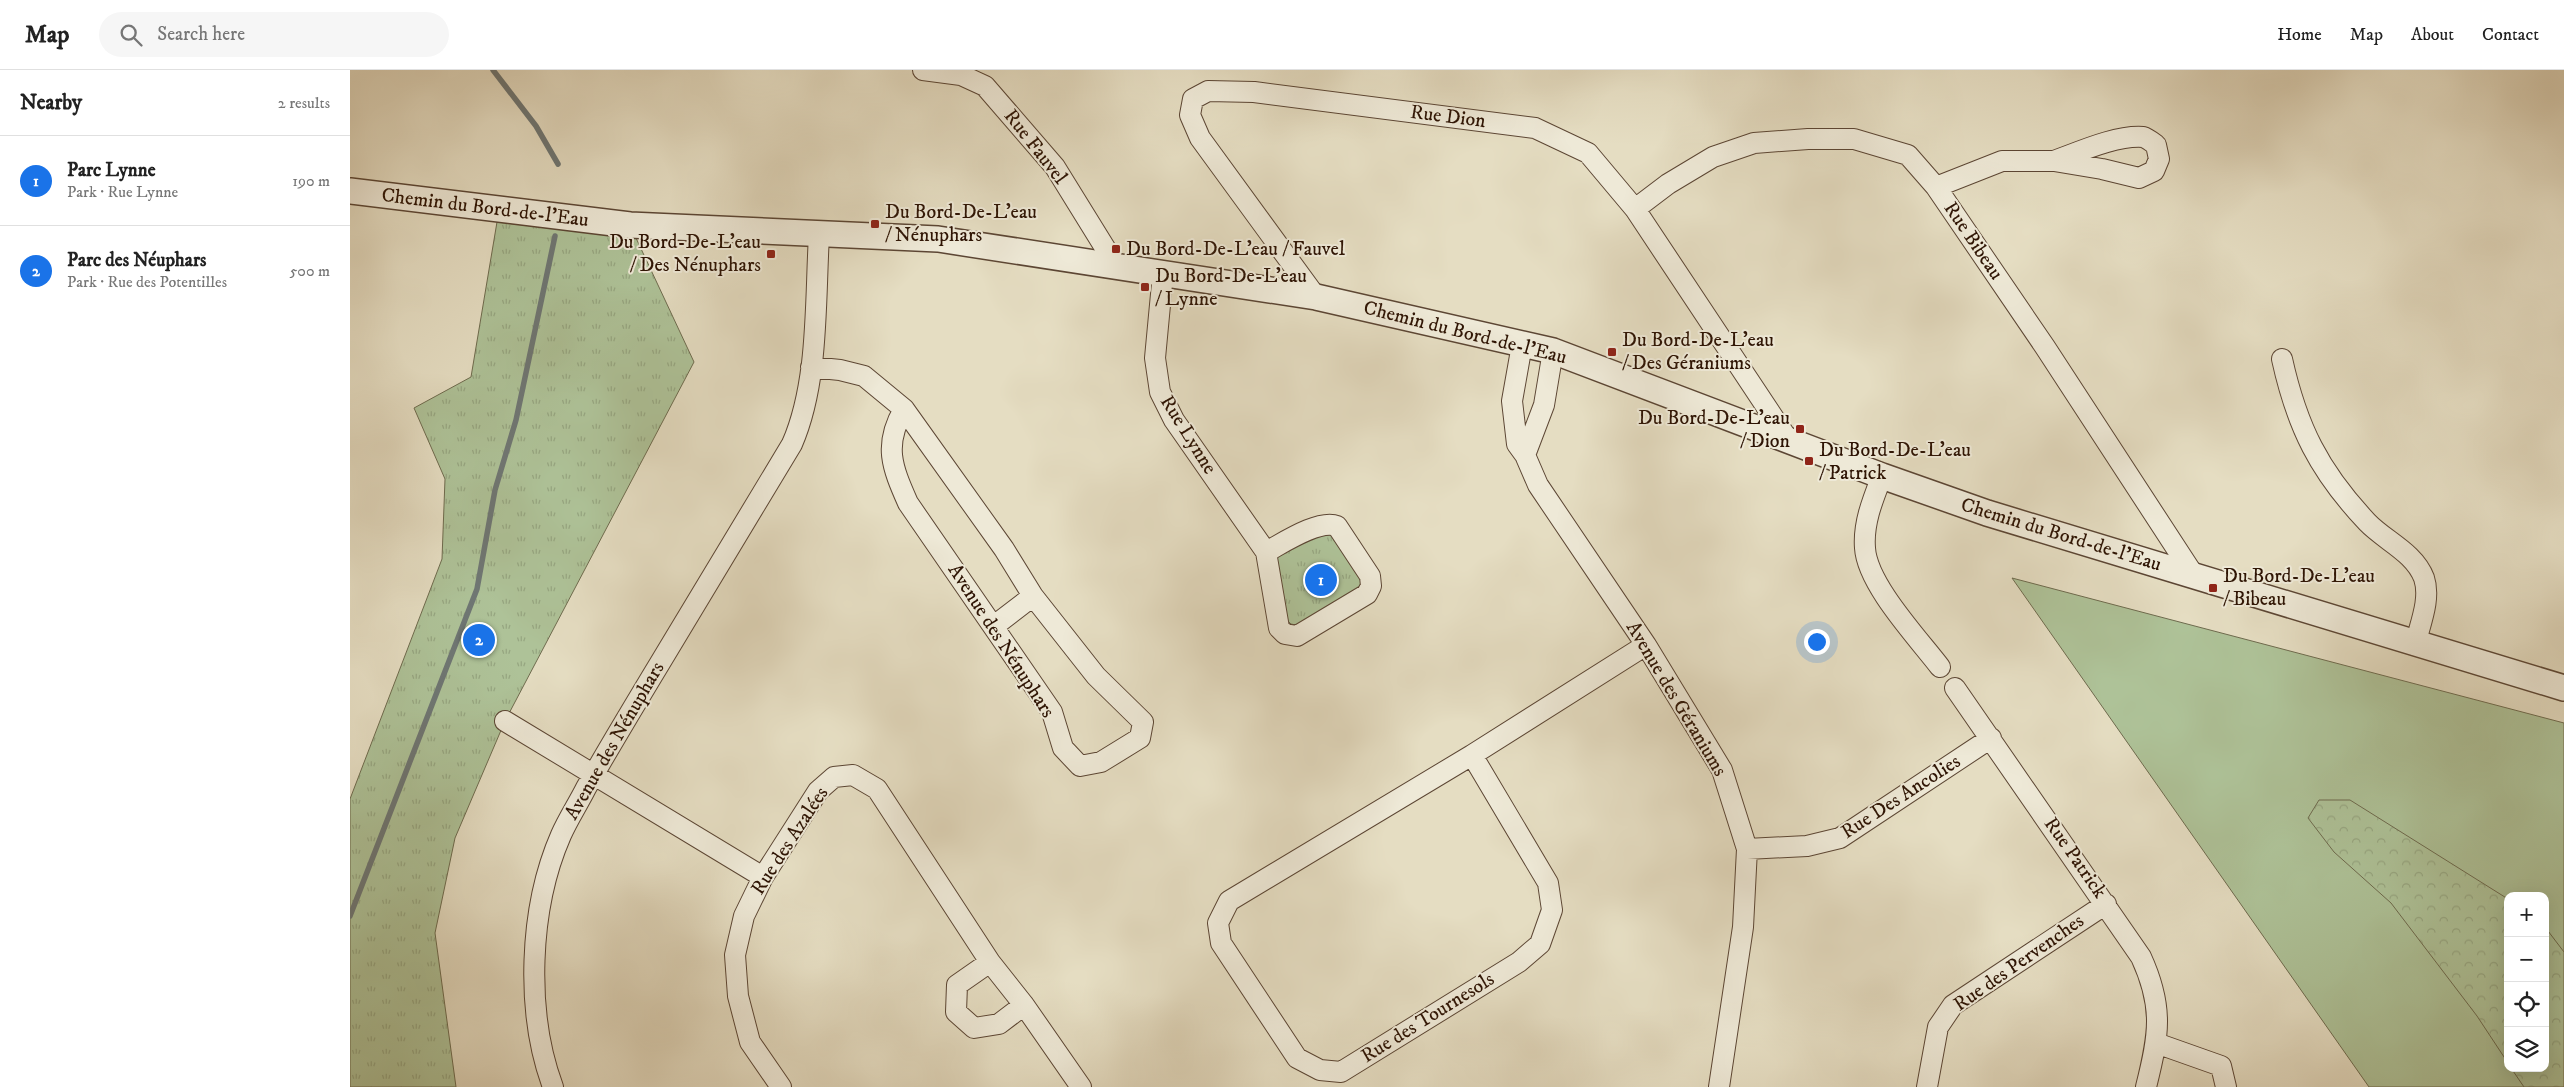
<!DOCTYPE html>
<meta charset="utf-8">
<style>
:root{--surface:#fff;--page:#f6f6f6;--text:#222;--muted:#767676;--line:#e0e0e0;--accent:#1a73e8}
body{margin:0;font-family:"IM FELL DW Pica",serif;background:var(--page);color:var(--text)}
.controls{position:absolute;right:15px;bottom:15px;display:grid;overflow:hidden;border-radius:10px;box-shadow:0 5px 20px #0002}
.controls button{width:45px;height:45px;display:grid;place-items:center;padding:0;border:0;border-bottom:1px solid var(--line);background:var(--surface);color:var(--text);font:25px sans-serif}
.you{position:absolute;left:1466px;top:571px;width:18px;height:18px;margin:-12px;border:4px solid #fff;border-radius:50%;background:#1a73e8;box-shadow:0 0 0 8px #1a73e833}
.badge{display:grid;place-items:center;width:32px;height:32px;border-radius:50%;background:var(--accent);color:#fff;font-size:16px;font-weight:700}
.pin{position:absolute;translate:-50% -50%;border:2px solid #fff;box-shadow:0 1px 5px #0006}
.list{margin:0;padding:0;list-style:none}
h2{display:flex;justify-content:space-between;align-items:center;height:65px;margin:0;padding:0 20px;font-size:21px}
h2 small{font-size:16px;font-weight:400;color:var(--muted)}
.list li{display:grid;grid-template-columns:32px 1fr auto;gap:15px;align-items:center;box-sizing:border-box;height:90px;padding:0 20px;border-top:1px solid var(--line)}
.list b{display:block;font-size:19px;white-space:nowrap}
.list p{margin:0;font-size:16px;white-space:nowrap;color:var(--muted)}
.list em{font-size:16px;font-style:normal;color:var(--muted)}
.icon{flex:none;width:28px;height:28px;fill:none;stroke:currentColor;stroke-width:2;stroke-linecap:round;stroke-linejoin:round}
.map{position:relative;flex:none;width:2214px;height:1017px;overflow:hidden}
header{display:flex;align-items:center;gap:30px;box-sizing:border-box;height:70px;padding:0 25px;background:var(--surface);border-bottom:1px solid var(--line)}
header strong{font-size:24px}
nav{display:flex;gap:28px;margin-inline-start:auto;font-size:18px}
.search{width:350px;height:45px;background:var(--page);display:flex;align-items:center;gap:12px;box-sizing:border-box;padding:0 18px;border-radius:28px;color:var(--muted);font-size:19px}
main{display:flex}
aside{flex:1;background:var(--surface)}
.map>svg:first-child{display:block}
.grass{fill:#aec298;stroke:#6e6b4e;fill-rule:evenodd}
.forest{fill:url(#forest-crowns);stroke:#6e6b4e}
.park{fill:url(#park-tufts);stroke:#6e6b4e}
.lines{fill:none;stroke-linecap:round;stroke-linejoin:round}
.stream{stroke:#6f7774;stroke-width:5.5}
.minor-casing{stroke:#5c4634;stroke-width:22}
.tertiary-casing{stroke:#5c4634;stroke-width:28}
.minor{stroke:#eee9d7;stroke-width:20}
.tertiary{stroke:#eee9d7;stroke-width:25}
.poi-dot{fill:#8f2418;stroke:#eee9d7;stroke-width:2}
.labels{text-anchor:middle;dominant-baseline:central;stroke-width:4;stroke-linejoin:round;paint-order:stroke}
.street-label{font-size:20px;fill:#2e1404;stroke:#eee9d7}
.poi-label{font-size:20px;fill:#2e1404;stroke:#eee9d7;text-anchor:start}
</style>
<header>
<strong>Map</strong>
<div class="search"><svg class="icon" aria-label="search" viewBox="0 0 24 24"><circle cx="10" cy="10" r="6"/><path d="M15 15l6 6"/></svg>Search here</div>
<nav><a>Home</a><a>Map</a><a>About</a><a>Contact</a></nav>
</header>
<main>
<aside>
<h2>Nearby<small>2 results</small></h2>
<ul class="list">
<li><span class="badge">1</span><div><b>Parc Lynne</b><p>Park · Rue Lynne</p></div><em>190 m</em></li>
<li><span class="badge">2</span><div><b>Parc des Néuphars</b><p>Park · Rue des Potentilles</p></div><em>500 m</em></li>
</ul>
</aside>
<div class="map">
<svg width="2214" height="1017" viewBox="0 0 2214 1017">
<defs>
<pattern id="forest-crowns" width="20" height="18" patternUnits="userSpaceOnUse" patternTransform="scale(1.25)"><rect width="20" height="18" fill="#aec298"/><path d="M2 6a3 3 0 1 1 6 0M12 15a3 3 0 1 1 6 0" fill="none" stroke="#96a681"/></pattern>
<pattern id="park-tufts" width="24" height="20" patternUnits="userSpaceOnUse" patternTransform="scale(1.25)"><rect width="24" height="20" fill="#aec298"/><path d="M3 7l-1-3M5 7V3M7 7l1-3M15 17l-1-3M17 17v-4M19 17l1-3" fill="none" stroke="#96a681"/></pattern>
</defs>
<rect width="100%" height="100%" fill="#e5ddc2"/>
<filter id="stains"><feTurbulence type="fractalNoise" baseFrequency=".004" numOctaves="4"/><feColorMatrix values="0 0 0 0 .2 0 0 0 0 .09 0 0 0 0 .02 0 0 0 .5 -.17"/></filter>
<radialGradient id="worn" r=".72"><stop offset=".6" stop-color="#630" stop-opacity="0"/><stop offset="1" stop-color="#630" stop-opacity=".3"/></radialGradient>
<path class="grass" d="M1662 508 2214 653V1017H2019ZM2158 826H2195V998H2158Z"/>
<path class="forest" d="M1969 730H2000L2158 829V993L2127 946 2041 833 1984 782 1958 748Z
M2195 857 2214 882V1017H2174L2161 998H2195Z"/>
<path class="park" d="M147 152 286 168 344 292 155 651 105 768 85 863 106 1017H0V729L92 489 95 409 64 338 121 307Z
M979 463 984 465 1012 506 1013 515 951 556 941 554 936 549 925 487 970 465Z"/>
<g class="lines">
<path class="stream" d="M143 0 186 56 208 94
M0 846 127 519 145 420 166 350 205 166"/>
<g class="minor-casing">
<path id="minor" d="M573 0 611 5 635 16 705 97 765 194
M1586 117 1652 91H1704L1752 99 1789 108 1804 101 1809 89 1806 75C1802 72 1797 68 1793 67 1766 65 1729 82 1704 91
M1285 139 1318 114 1363 87 1404 73 1458 69H1504L1558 85 1586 117 1695 277 1845 507
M813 203 805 288 810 322 824 350 916 482 929 558 935 564 947 566 1017 524 1021 516 1020 506 987 456C969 449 933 473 916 482
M966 227 850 68 840 45 843 29 858 21 904 22 1185 58 1238 83 1285 139 1439 371
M1175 275 1170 286 1162 331 1167 374 1175 385 1188 415 1296 575 1372 700 1397 779 1393 857 1369 1017
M1932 289C1947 357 1969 401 2017 452 2035 471 2064 482 2074 508 2081 529 2070 554 2065 575
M461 297 490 300 514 306 554 339 654 479 683 526 746 606 793 652 790 668 751 692 730 696 713 678 702 642 558 433C542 397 533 375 554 339
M1175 385 1194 335 1203 281
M1532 406C1523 429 1513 453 1515 478 1517 514 1567 567 1590 597
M644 556 683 526
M1605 618 1791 887C1814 937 1809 965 1796 1017
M155 651 413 807
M1122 685 879 831 868 853 871 873 947 988 970 1000 991 1002 1169 892 1190 874 1202 840 1198 813 1122 685 1296 575
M1397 779 1457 776 1490 768 1641 668
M640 892 607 915 606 942 624 958 649 954 674 935
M1806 973 1871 996 1876 1017
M203 1017C175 942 179 838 211 765 218 749 228 734 236 718 261 674 287 631 313 588 356 516 399 445 442 374 469 312 465 232 469 165
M431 1017 400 972 388 926 385 885 394 846 413 807 468 721 484 707 503 705 527 719 640 892 674 935 731 1017
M1577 1017 1588 957 1603 935 1756 834"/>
</g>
<g class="tertiary-casing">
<path id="tertiary" d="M0 121 280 155 588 169 966 227 1203 281 1532 406 1637 443 2214 618"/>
</g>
<use href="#minor" class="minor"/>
<use href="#tertiary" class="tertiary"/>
</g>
<g class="poi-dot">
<rect x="520" y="149" width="10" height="10" rx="2.5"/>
<rect x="761" y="174" width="10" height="10" rx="2.5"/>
<rect x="416" y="179" width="10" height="10" rx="2.5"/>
<rect x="790" y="212" width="10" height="10" rx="2.5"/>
<rect x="1257" y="277" width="10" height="10" rx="2.5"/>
<rect x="1445" y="354" width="10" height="10" rx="2.5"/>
<rect x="1454" y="386" width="10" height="10" rx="2.5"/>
<rect x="1858" y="513" width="10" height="10" rx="2.5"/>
</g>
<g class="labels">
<g class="street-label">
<text transform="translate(1098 47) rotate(7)">Rue Dion</text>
<text transform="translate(685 77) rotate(52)">Rue Fauvel</text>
<text transform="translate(135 138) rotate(7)">Chemin du Bord-de-l'Eau</text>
<text transform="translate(1623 171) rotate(56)">Rue Bibeau</text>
<text transform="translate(1115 263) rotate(14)">Chemin du Bord-de-l'Eau</text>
<text transform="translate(838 365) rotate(58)">Rue Lynne</text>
<text transform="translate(1711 465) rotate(17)">Chemin du Bord-de-l'Eau</text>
<text transform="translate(651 571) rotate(57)">Avenue des Nénuphars</text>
<text transform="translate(1326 629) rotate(59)">Avenue des Géraniums</text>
<text transform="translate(265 671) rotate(-60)">Avenue des Nénuphars</text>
<text transform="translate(1551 727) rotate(-33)">Rue Des Ancolies</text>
<text transform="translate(440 771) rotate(-57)">Rue des Azalées</text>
<text transform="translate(1725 788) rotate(55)">Rue Patrick</text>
<text transform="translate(1669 893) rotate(-35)">Rue des Pervenches</text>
<text transform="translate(1078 948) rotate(-32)">Rue des Tournesols</text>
</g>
<g class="poi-label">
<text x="535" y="142">Du Bord-De-L'eau<tspan x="535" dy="23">/ Nénuphars</tspan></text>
<text x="411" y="172" text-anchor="end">Du Bord-De-L'eau<tspan x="411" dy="23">/ Des Nénuphars</tspan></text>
<text x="776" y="179">Du Bord-De-L'eau / Fauvel</text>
<text x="805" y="206">Du Bord-De-L'eau<tspan x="805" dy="23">/ Lynne</tspan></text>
<text x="1272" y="270">Du Bord-De-L'eau<tspan x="1272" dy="23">/ Des Géraniums</tspan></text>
<text x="1440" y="348" text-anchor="end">Du Bord-De-L'eau<tspan x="1440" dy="23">/ Dion</tspan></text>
<text x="1469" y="380">Du Bord-De-L'eau<tspan x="1469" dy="23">/ Patrick</tspan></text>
<text x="1873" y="506">Du Bord-De-L'eau<tspan x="1873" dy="23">/ Bibeau</tspan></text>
</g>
</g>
<rect width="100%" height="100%" filter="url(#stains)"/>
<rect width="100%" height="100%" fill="url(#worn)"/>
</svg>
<div class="controls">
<button>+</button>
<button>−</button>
<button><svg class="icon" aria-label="locate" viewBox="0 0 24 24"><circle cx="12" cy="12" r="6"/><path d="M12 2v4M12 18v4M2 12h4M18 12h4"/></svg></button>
<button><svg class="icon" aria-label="layers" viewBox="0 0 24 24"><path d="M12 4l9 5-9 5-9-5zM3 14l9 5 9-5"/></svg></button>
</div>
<div class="you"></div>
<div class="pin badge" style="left:971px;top:510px">1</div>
<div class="pin badge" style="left:129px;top:570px">2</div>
</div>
</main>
